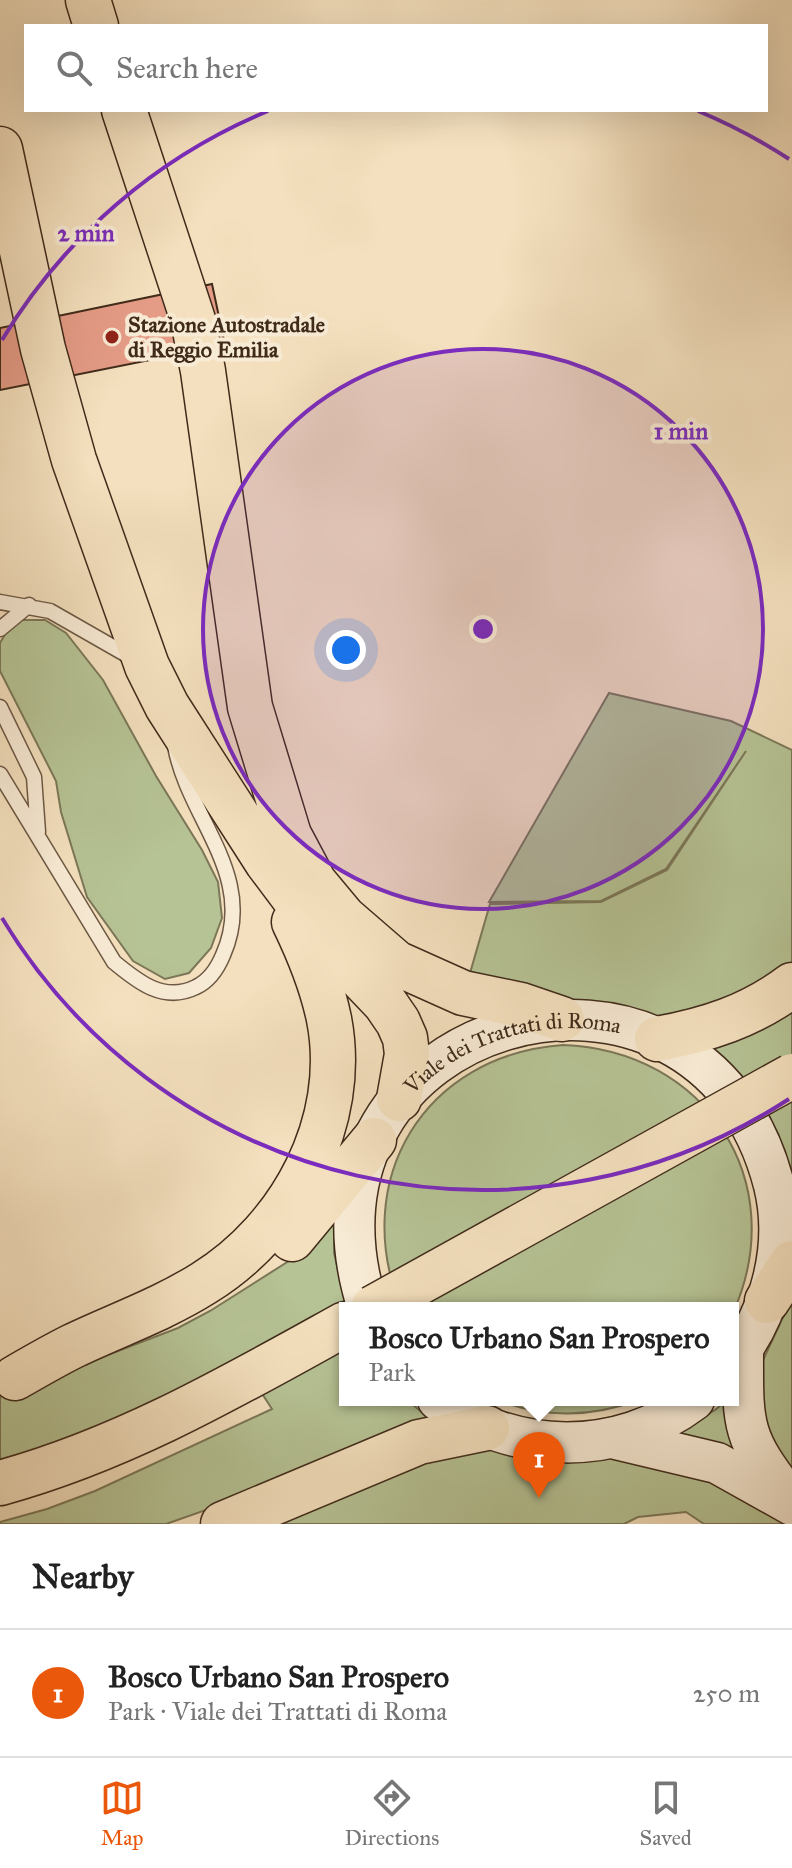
<!DOCTYPE html>
<meta charset="utf-8">
<style>
:root{--surface:#fff;--page:#f2f2f2;--text:#222;--muted:#767676;--line:#e0e0e0;--accent:#ea580c}
body{margin:0;font-family:"IM FELL Great Primer",serif;background:var(--page);color:var(--text)}
.you{position:absolute;left:346px;top:650px;width:28px;height:28px;margin:-20px;border:6px solid #fff;border-radius:50%;background:#1a73e8;box-shadow:0 0 0 12px #1a73e833}
.badge{display:grid;place-items:center;width:52px;height:52px;border-radius:50%;background:var(--accent);color:#fff;font-size:26px;font-weight:700}
.pin{position:absolute;translate:-50% -66px;filter:drop-shadow(0 2px 4px #0008)}
.pin::after{content:'';position:absolute;top:42px;width:28px;height:24px;background:inherit;clip-path:polygon(0 0,100% 0,50% 100%)}
.popup{position:absolute;left:339px;top:1302px;width:400px;height:104px;box-sizing:border-box;display:grid;place-content:center;border-radius:0px;background:var(--surface);filter:drop-shadow(0 2px 6px #0005);font-size:26px;white-space:nowrap;color:var(--muted)}
.popup b{font-size:30px;color:var(--text)}
.popup::after{content:'';position:absolute;left:50%;top:100%;margin-left:-16px;border:16px solid transparent;border-top-color:var(--surface)}
.list{margin:0;padding:0;list-style:none}
h2{display:flex;justify-content:space-between;align-items:center;height:104px;margin:0;padding:0 32px;font-size:34px}
h2 small{font-size:26px;font-weight:400;color:var(--muted)}
.list li{display:grid;grid-template-columns:52px 1fr auto;gap:24px;align-items:center;box-sizing:border-box;height:128px;padding:0 32px;border-top:2px solid var(--line)}
.list b{display:block;font-size:30px;white-space:nowrap}
.list p{margin:0;font-size:26px;white-space:nowrap;color:var(--muted)}
.list em{font-size:26px;font-style:normal;color:var(--muted)}
.icon{flex:none;width:44px;height:44px;fill:none;stroke:currentColor;stroke-width:2;stroke-linecap:round;stroke-linejoin:round}
.map{position:relative;flex:none;width:792px;height:1524px;overflow:hidden}
.search{position:absolute;background:var(--surface);box-shadow:0 8px 32px #0002;left:24px;right:24px;top:24px;height:88px;display:flex;align-items:center;gap:20px;box-sizing:border-box;padding:0 28px;border-radius:0px;color:var(--muted);font-size:30px}
.sheet{height:232px;background:var(--surface)}
nav{display:flex;justify-content:space-around;align-items:center;box-sizing:border-box;height:112px;border-top:2px solid var(--line);background:var(--surface);font-size:22px;color:var(--muted)}
nav a{display:grid;justify-items:center;gap:4px}
nav .on{color:var(--accent)}
.map>svg:first-child{display:block}
.green{fill:#b6c395;stroke:#7b7758;stroke-width:2}
.building{fill:#e59c87;stroke:#402b1b;stroke-width:2}
.lines{fill:none;stroke-linecap:round;stroke-linejoin:round}
.lane-casing{stroke:#6d5844;stroke-width:17}
.secondary-casing{stroke:#402b1b;stroke-width:43}
.highway-casing{stroke:#402b1b;stroke-width:47}
.lane{stroke:#f8ebd5;stroke-width:14}
.secondary{stroke:#f8ebd5;stroke-width:40}
.highway{stroke:#f4e0be;stroke-width:44}
.highway-bridge-casing{stroke:#402b1b;stroke-width:47;stroke-linecap:butt}
.highway-bridge{stroke:#f4e0be;stroke-width:44}
.ring{fill:none;stroke:#7b2cbf;stroke-width:4}
.poi-dot{fill:#8f2418;stroke:#f8ebd5;stroke-width:3}
.labels{text-anchor:middle;dominant-baseline:central;stroke-width:8;stroke-linejoin:round;paint-order:stroke}
.poi-label{font-size:22px;font-weight:bold;fill:#402b1b;stroke:#f8ebd5;text-anchor:start}
.street-label{font-size:22px;fill:#402b1b;stroke:#f8ebd5}
.centre{fill:#7b2cbf;stroke:#f8ebd5;stroke-width:4}
.ring-label{font-size:24px;text-anchor:middle;font-weight:bold;fill:#7b2cbf;stroke:#f8ebd5;stroke-width:8;stroke-linejoin:round;paint-order:stroke}
</style>
<div class="map">
<svg width="792" height="1524" viewBox="0 0 792 1524">
<rect width="100%" height="100%" fill="#f4e0be"/>
<filter id="stains"><feTurbulence type="fractalNoise" baseFrequency=".0025" numOctaves="4"/><feColorMatrix values="0 0 0 0 .2 0 0 0 0 .09 0 0 0 0 .02 0 0 0 .5 -.17"/></filter>
<radialGradient id="worn" r=".72"><stop offset=".6" stop-color="#630" stop-opacity="0"/><stop offset="1" stop-color="#630" stop-opacity=".3"/></radialGradient>
<path class="green" d="M19 620H45L66 633 103 680 156 776 202 850 218 882 222 918 211 948 189 973 165 979 133 961 87 897 61 812 56 781 0 671V643L7 631Z
M609 693 731 721 792 750V1248L733 1088 466 987 490 904 601 902 667 870 746 751 666 869 601 901 489 902Z
M563 1045C705 1050 792 1181 733 1313V1308H401C349 1180 424 1055 563 1045Z
M334 1209V1253L347 1308 345 1400H407L430 1419 266 1489 166 1524H0V1522L47 1509 95 1491 272 1409 257 1386 0 1470V1396L178 1328 210 1311 292 1259Z
M792 1298V1479L764 1443 758 1371Z
M498 1400H638C593 1417 544 1419 498 1400Z
M727 1400 745 1454 667 1438 715 1410Z
M469 1447 664 1453 782 1517 784 1524H704L686 1512 638 1517 624 1524H262L390 1467Z"/>
<path class="building" d="M212 284 225 345 0 390V328Z"/>
<g class="lines">
<g class="lane-casing">
<path id="lane" d="M0 602 50 611 134 659
M0 629 29 605
M0 707 34 777 38 832
M0 774 114 962C138 982 164 1003 196 987 209 981 218 967 223 955 258 876 188 819 175 746"/>
</g>
<g class="secondary-casing">
<g id="secondary">
<path id="s1" d="M368 1308C273 1014 701 899 774 1185 789 1246 771 1313 733 1362"/>
<path d="M743 1349C743 1422 740 1436 787 1495"/>
<path d="M438 1400C514 1456 619 1457 694 1400"/>
<path d="M612 1438 717 1463 792 1505"/>
</g>
</g>
<g class="highway-casing">
<path id="highway" d="M88 0 96 26
M124 110 193 320 203 371 250 707 289 835 314 882 344 918 396 963 463 993 521 1005 562 1019
M0 149 43 349 74 460 147 666 167 706 267 862 327 942 385 1003 398 1022 405 1038 407 1054 399 1099
M657 1039C707 1030 751 1016 792 985
M292 1239 374 1140
M767 1301 792 1263
M15 1378C34 1367 53 1356 73 1346 117 1325 163 1309 204 1283 291 1229 349 1122 329 1019 322 985 309 953 294 922
M0 1483C124 1449 233 1386 345 1324
M223 1524 419 1442 487 1428"/>
</g>
<use href="#lane" class="lane"/>
<use href="#secondary" class="secondary"/>
<use href="#highway" class="highway"/>
<g class="highway-bridge-casing">
<path id="highway-bridge" d="M373 1308 792 1076"/>
</g>
<use href="#highway-bridge" class="highway-bridge"/>
</g>
<circle cx="483" cy="629" r="280" fill="#7b2cbf" fill-opacity=".12"/>
<g class="ring">
<circle cx="483" cy="629" r="280"/>
<path d="M789 1099A561 561 0 0 1 2 918M2 340A561 561 0 0 1 268 111M698 111A561 561 0 0 1 789 159"/>
</g>
<circle class="poi-dot" cx="112" cy="337" r="8"/>
<g class="labels">
<g class="poi-label">
<text x="128" y="324">Stazione Autostradale<tspan x="128" dy="25">di Reggio Emilia</tspan></text>
</g>
<g class="street-label">
<text stroke="none"><textPath href="#s1" startOffset="350">Viale dei Trattati di Roma</textPath></text>
</g>
</g>
<circle cx="483" cy="629" r="12" class="centre"/>
<g class="ring-label">
<text x="86" y="241">2 min</text>
<text x="681" y="439">1 min</text>
</g>
<rect width="100%" height="100%" filter="url(#stains)"/>
<rect width="100%" height="100%" fill="url(#worn)"/>
</svg>
<div class="you"></div>
<div class="pin badge" style="left:539px;top:1498px">1</div>
<div class="popup"><b>Bosco Urbano San Prospero</b>Park</div>
<div class="search"><svg class="icon" aria-label="search" viewBox="0 0 24 24"><circle cx="10" cy="10" r="6"/><path d="M15 15l6 6"/></svg>Search here</div>
</div>
<section class="sheet">
<h2>Nearby<small></small></h2>
<ul class="list">
<li><span class="badge">1</span><div><b>Bosco Urbano San Prospero</b><p>Park · Viale dei Trattati di Roma</p></div><em>250 m</em></li>
</ul>
</section>
<nav>
<a class="on"><svg class="icon" aria-label="map" viewBox="0 0 24 24"><path d="M3 6l6-2 6 2 6-2v14l-6 2-6-2-6 2zM9 4v14M15 6v14"/></svg>Map</a>
<a><svg class="icon" aria-label="directions" viewBox="0 0 24 24"><path d="M12 3l9 9-9 9-9-9zM9 14v-3h6M13 9l2 2-2 2"/></svg>Directions</a>
<a><svg class="icon" aria-label="saved" viewBox="0 0 24 24"><path d="M7 4h10v16l-5-4-5 4z"/></svg>Saved</a>
</nav>
